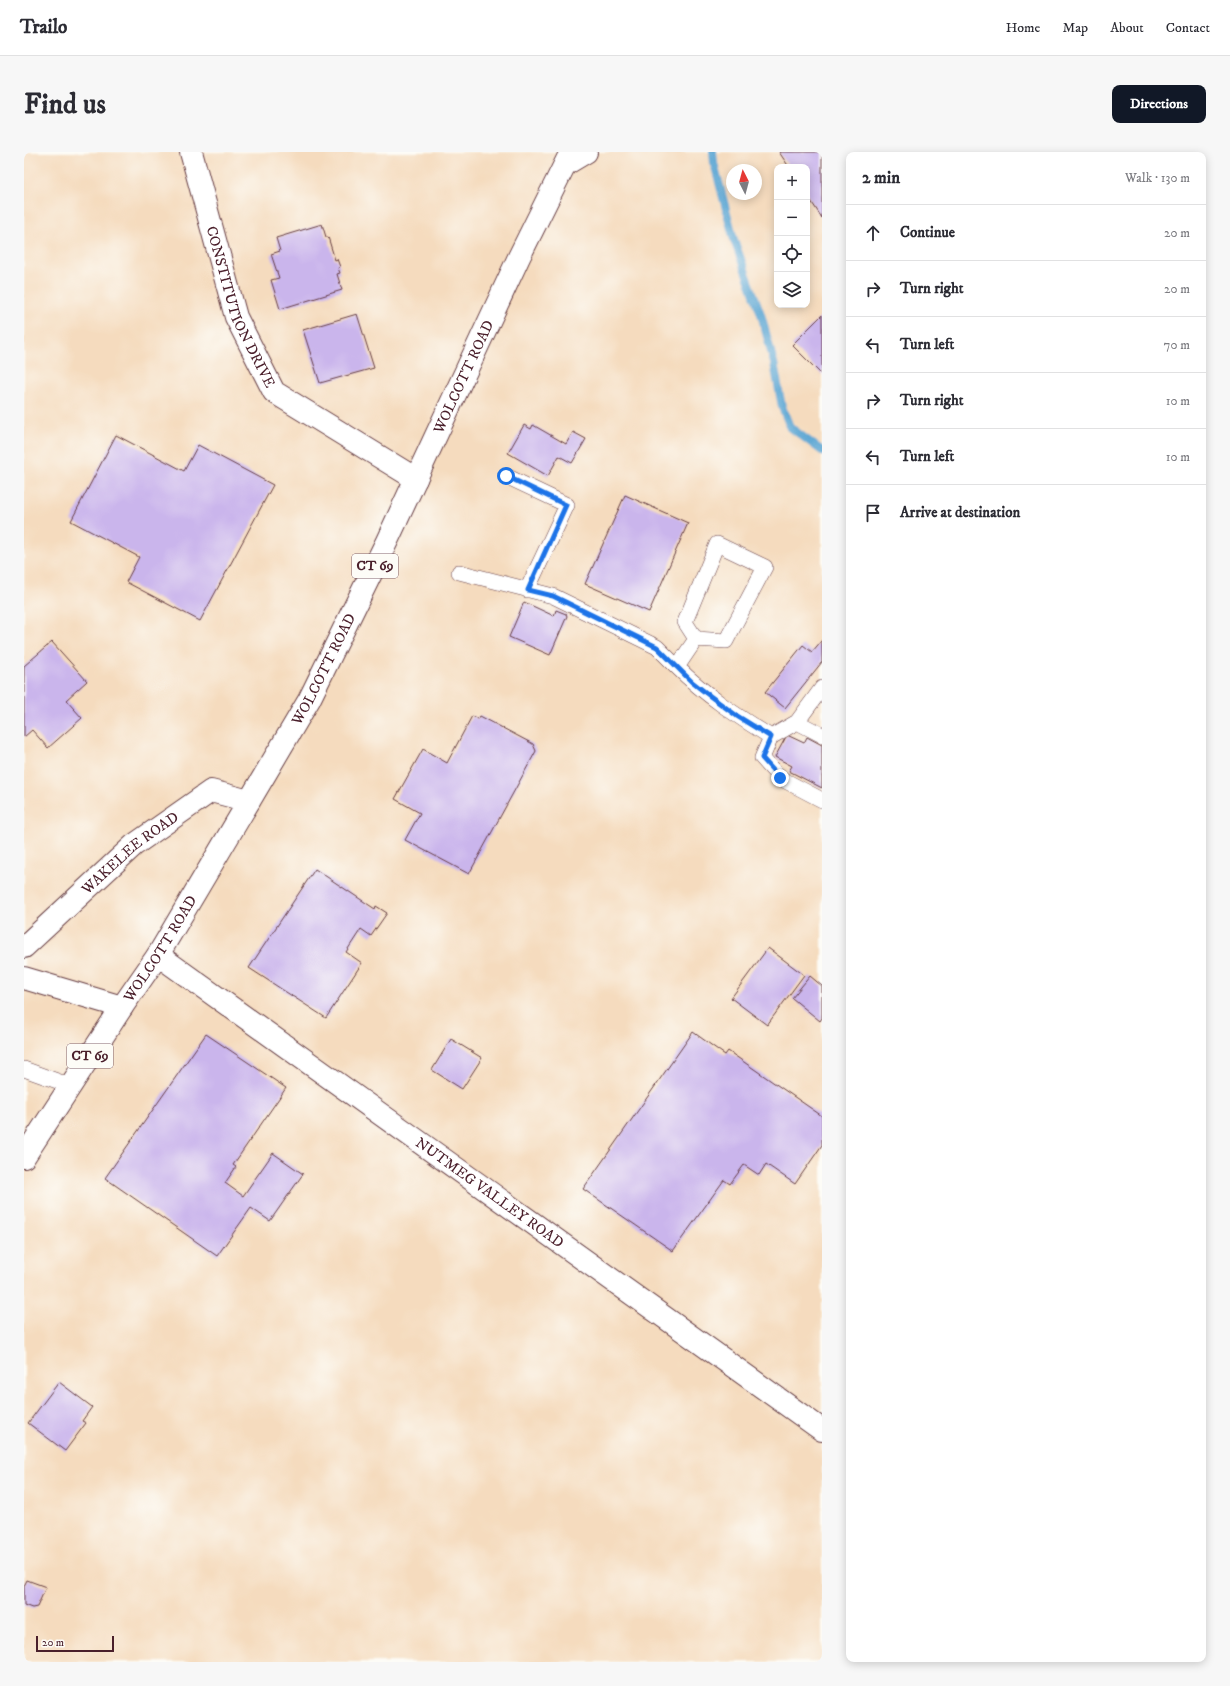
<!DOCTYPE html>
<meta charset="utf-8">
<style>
:root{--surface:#fff;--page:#f7f7f7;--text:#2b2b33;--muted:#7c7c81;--line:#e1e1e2;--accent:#111827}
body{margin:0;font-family:"IM FELL DW Pica",serif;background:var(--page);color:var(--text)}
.controls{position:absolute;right:12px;top:12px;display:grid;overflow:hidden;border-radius:8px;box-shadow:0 2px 10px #0003}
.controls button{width:36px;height:36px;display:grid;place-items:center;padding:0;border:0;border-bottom:1px solid var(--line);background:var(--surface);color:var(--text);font:20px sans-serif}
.compass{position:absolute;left:702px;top:12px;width:36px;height:36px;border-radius:50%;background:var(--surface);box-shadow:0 2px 10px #0003;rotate:354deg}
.scale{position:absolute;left:12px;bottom:10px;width:78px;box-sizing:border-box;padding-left:4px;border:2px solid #4a1f2b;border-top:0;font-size:11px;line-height:14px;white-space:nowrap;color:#4a1f2b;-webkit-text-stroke:3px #fdfcf7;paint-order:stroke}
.stop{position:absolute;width:12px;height:12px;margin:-9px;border:3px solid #1a73e8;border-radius:50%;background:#fff}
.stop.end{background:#1a73e8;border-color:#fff;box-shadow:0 1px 4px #0008}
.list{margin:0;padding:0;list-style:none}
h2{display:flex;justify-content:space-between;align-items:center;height:52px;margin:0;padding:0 16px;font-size:17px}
h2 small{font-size:13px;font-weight:400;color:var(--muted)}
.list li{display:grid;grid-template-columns:26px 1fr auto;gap:12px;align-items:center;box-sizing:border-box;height:56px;padding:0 16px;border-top:1px solid var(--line)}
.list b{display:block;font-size:15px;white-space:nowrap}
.list em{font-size:13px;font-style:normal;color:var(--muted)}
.icon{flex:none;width:22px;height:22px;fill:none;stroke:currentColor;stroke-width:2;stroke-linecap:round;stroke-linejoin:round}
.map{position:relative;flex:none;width:798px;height:1510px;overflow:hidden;border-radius:8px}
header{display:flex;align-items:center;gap:24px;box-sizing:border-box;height:56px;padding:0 20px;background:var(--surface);border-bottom:1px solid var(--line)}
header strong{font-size:19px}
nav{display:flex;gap:22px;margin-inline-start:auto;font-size:14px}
.intro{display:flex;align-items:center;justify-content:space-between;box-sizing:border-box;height:96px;padding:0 24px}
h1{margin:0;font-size:28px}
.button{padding:10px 18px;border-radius:8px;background:var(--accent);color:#fff;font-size:14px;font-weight:700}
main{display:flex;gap:24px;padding:0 24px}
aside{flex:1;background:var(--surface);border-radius:8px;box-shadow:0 2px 10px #0003}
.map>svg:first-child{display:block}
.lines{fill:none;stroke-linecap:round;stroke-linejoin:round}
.stream{stroke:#5ca6d3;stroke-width:8}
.building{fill:#cab5ec}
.lane-casing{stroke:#643b41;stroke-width:16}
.street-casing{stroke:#643b41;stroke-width:24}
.primary-casing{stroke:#643b41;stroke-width:24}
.lane{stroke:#fff;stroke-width:15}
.street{stroke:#fff;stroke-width:22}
.primary{stroke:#fff;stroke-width:22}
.route{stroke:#1a73e8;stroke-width:5}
.labels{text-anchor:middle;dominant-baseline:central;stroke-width:3;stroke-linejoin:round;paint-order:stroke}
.shield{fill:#fdfcf7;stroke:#806168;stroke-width:1}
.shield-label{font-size:14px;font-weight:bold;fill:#4a1f2b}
.street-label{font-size:15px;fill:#4a1f2b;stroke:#fdfcf7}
</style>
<header>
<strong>Trailo</strong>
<nav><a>Home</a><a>Map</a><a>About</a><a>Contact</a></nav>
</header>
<div class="intro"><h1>Find us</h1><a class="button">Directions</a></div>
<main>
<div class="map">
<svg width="798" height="1510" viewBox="0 0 798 1510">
<rect width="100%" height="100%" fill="#fdfcf7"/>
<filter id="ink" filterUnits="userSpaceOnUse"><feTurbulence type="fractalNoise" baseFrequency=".025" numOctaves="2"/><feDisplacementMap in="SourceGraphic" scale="8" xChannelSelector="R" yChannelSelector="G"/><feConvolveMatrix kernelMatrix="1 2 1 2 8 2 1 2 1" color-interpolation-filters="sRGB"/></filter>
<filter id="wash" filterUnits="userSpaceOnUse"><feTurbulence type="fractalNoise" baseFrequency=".012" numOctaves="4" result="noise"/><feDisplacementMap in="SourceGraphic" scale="16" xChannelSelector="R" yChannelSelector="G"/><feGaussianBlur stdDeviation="0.9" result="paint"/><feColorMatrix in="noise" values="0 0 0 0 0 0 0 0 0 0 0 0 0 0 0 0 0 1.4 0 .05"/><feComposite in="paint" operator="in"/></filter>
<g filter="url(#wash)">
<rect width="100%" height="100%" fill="#f5dbbe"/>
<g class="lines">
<path class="stream" d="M689 0 690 11 710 88 737 162 750 211 758 255 766 275 798 299"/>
</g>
<g id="blocks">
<path class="building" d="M755 0H798V66L783 43V15H765Z
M298 72 302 85H304L311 108 313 107 316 115 314 116 316 121 313 122 318 138 256 157 247 128 255 126 247 102 256 99 252 86Z
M333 162 350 216 296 231 279 178Z
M798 163V223L768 193Z
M500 273 507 277 509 273 542 292 549 280 562 287 548 311 535 304 524 324 484 301Z
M92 283 160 319 174 293 249 333 176 469 102 430 115 405 47 369Z
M601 343 664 371 625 460 561 432Z
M500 450 530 464 532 458 542 462 543 464 526 503 485 485Z
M798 488V510L761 556 741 540 779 493 788 500Z
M28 490 63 529 42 548 58 566 24 596 8 578 0 585V514Z
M448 564 454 567 456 564 509 592 512 599 445 722 381 688 396 661 371 647 399 597 423 611Z
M763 583 780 591 783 585 798 593V636L765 619 768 614 751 605Z
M291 717 351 757 352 754 363 761 347 784 337 777 322 800 338 811 302 866 225 816Z
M744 796 780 823 743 873 707 846Z
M786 824 798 834V866L796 869 768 846Z
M669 880 701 903 704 899 798 964V993L771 1032 742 1012 735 1023 720 1013 706 1032 700 1028 649 1099 559 1037Z
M182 882 262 936 209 1013 212 1015 201 1031 219 1044 249 1001 279 1022 246 1069 227 1056 193 1104 81 1026Z
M427 887 458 906 438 937 408 918Z
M35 1230 68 1255 58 1269 62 1271 41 1299 4 1271Z
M3 1428 22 1435 13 1455 8 1456 0 1453V1434Z"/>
</g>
</g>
<g filter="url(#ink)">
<use href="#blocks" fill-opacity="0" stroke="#643b41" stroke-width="1"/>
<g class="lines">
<g class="lane-casing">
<path id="lane" d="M482 324 543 353 503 438
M435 420 529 444 633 495 653 515 672 487 661 470 693 392 741 415 702 489 672 487
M653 515C681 543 713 564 747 585L773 570 798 536
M773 570 798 583
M747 585 738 606 756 626 798 648
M0 917 47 934"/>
</g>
<g class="street-casing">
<g id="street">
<path id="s1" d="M167 0 212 165 250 240 392 327"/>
<path d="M542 12 562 0"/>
<path id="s2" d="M0 795 110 693 187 639 225 649"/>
<path id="s3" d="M134 803 798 1278"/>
<path d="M0 826 98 855"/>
</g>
</g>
<g class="primary-casing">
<g id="primary">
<path id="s4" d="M0 1005 98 855 134 803 285 548 363 389 495 105 547 0"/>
</g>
</g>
<use href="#lane" class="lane"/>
<use href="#street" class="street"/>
<use href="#primary" class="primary"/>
</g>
</g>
<g class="lines" filter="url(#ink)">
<path class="route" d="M482 324 542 353 504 438 529 444 633 495 668 530 686 544 713 564 747 585 738 606 756 626"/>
</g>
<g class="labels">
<g class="shield">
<rect x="328" y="402" width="46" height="24" rx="3"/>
<rect x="43" y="892" width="46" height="24" rx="3"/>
</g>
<g class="shield-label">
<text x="351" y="414">CT 69</text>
<text x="66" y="904">CT 69</text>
</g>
<g class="street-label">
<text stroke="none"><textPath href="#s1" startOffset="163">CONSTITUTION DRIVE</textPath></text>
<text stroke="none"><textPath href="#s4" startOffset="897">WOLCOTT ROAD</textPath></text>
<text stroke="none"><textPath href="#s4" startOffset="573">WOLCOTT ROAD</textPath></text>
<text stroke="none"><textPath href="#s2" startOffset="142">WAKELEE ROAD</textPath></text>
<text stroke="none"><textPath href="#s4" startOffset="249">WOLCOTT ROAD</textPath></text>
<text stroke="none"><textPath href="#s3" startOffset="408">NUTMEG VALLEY ROAD</textPath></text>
</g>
</g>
</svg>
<div class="controls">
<button>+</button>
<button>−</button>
<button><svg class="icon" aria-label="locate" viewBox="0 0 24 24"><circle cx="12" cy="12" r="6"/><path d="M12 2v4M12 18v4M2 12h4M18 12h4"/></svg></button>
<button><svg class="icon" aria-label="layers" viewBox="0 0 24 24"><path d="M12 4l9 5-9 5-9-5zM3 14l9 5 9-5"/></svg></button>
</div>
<svg class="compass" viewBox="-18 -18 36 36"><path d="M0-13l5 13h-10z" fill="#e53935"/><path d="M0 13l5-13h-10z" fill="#7c7c81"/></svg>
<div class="scale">20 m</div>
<div class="stop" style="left:482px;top:324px"></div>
<div class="stop end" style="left:756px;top:626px"></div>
</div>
<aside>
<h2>2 min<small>Walk · 130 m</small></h2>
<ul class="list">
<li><svg class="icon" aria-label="ahead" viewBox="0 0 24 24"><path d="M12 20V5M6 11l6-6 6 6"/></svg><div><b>Continue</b></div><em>20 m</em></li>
<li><svg class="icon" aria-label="right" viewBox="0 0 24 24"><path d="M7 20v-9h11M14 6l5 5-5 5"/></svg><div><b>Turn right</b></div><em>20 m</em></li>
<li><svg class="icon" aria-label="left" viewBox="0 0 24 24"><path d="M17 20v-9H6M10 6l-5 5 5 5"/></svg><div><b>Turn left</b></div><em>70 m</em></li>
<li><svg class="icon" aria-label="right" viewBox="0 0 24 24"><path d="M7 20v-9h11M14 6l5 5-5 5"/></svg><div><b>Turn right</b></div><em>10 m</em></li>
<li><svg class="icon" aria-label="left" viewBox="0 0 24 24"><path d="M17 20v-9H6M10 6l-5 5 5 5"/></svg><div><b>Turn left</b></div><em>10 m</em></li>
<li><svg class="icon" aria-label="arrive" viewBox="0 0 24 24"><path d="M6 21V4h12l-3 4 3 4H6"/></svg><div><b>Arrive at destination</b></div></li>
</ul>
</aside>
</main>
